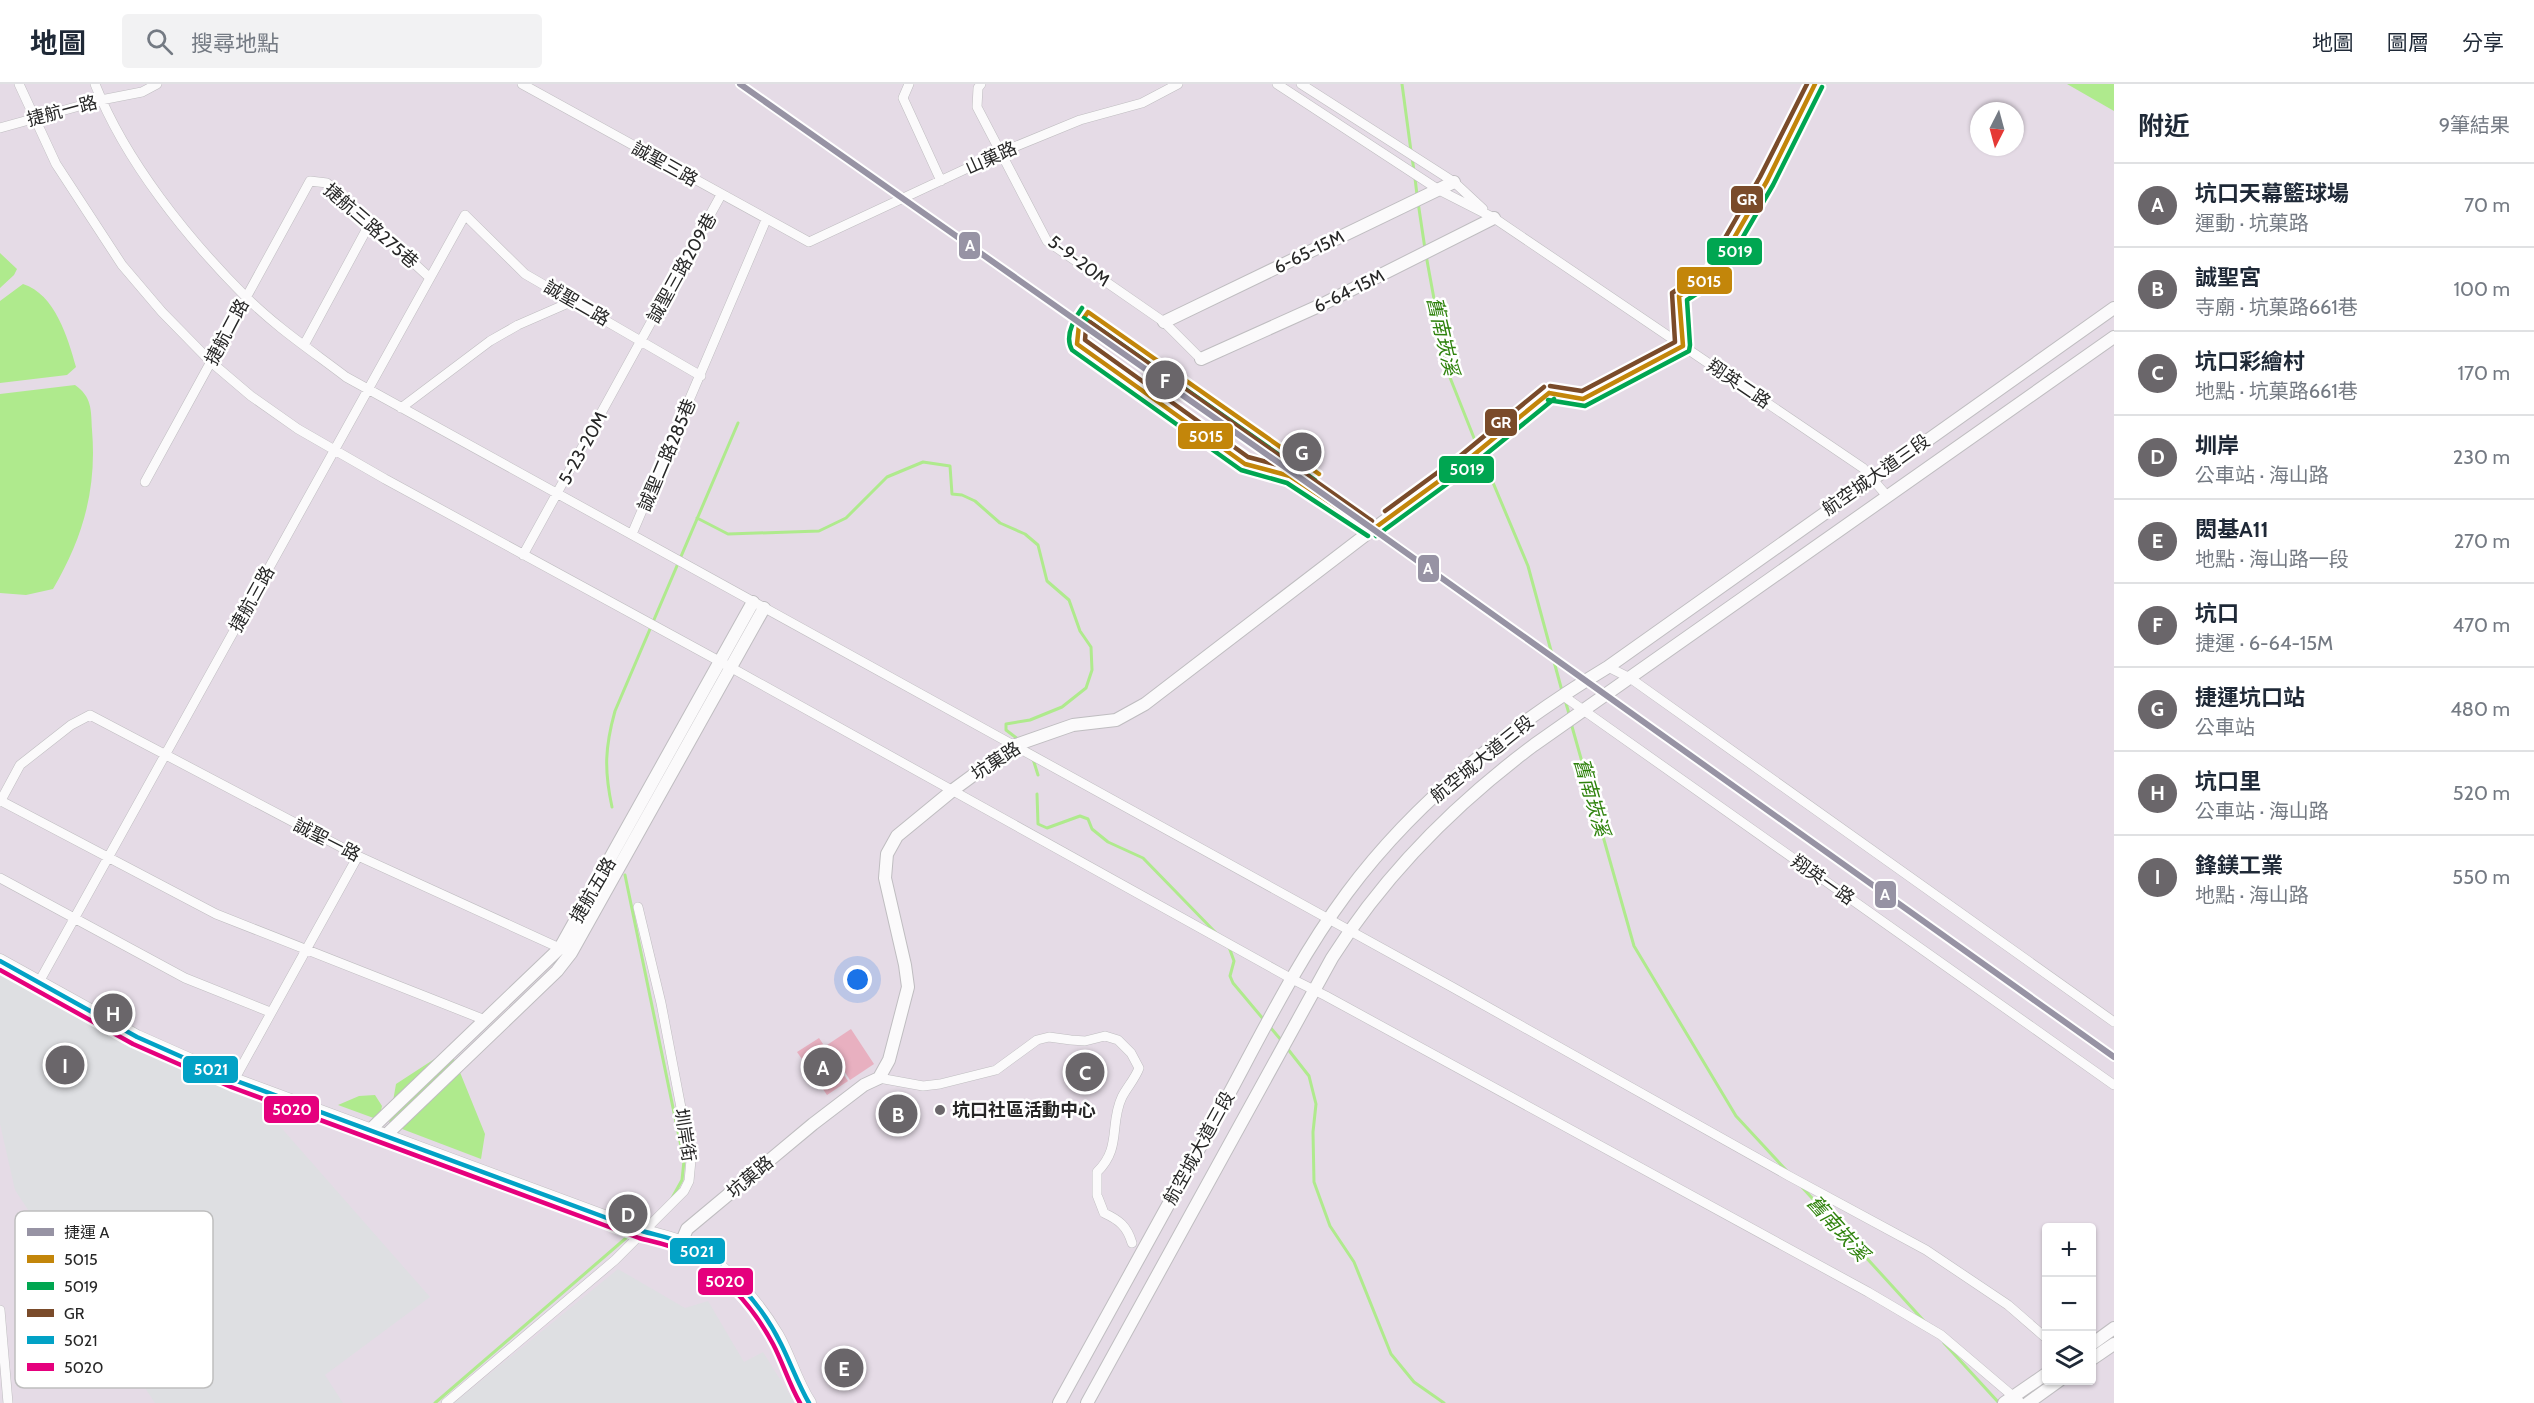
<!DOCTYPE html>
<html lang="zh-TW">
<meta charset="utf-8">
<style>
:root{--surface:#fff;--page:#f2f2f3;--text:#1f2937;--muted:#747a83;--line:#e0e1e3;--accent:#6a666a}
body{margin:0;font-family:Cabin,"Noto Sans TC",sans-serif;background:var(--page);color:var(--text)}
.controls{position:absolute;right:18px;bottom:18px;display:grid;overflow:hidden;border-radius:6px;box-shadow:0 2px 4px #0004}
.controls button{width:54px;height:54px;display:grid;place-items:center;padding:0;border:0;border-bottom:2px solid var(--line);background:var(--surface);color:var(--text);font:30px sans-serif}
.compass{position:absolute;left:1970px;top:18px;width:54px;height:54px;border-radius:50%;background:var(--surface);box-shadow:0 2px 4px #0004;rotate:186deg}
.you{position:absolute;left:858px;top:896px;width:21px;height:21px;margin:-15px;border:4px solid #fff;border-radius:50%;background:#1a73e8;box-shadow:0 0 0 9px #1a73e833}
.badge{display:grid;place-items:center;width:39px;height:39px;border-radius:50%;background:var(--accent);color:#fff;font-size:20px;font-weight:700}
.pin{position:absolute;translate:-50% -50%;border:3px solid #fff;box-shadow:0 2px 6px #0006}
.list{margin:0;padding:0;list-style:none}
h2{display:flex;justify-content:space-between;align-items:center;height:78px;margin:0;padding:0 24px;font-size:26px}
h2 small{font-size:20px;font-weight:400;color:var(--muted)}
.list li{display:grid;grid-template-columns:39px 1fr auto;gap:18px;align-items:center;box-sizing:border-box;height:84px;padding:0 24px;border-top:2px solid var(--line)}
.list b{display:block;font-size:22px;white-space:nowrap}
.list p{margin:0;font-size:20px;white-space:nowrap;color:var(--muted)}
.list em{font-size:20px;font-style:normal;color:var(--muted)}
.icon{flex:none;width:33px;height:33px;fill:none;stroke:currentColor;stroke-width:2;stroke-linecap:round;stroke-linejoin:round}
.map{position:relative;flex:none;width:2114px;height:1319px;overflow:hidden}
header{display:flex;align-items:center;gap:36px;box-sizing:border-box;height:84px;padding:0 30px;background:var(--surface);border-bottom:2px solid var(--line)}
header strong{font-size:28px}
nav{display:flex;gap:33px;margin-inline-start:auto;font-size:21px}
.search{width:420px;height:54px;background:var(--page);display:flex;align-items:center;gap:15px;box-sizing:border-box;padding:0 21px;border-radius:6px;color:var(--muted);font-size:22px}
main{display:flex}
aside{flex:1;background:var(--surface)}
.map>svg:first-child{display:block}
.industrial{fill:#dedfe2}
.pitch{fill:#e8b0c0}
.water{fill:#afea8d}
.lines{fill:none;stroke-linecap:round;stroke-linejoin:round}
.stream{stroke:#afea8d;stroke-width:3}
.minor-casing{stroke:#bfbdc0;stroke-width:10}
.tertiary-casing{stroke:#bfbdc0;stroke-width:14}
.secondary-casing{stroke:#bfbdc0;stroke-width:15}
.minor{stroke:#fbfafb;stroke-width:9}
.tertiary{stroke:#fbfafb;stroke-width:12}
.secondary{stroke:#fbfafb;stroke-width:14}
.bus-1-casing{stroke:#fff;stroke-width:9}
.bus-2-casing{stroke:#fff;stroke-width:9}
.bus-3-casing{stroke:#fff;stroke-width:9}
.bus-4-casing{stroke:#fff;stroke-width:9}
.bus-5-casing{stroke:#fff;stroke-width:9}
.bus-1{stroke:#c3860a;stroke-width:4.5}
.bus-2{stroke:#00a651;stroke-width:4.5}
.bus-3{stroke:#7a4b2a;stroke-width:4.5}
.bus-4{stroke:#02a2c6;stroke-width:4.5}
.bus-5{stroke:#e5007d;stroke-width:4.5}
.metro-1-casing{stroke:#fff;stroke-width:10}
.metro-1{stroke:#9793a4;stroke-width:6}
.poi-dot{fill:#6a666a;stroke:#fff;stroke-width:2}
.labels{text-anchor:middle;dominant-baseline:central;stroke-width:5;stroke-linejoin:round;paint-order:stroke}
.street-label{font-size:18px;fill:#272727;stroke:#fff}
.poi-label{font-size:18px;font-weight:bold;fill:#272727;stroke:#fff;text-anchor:start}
.water-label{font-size:20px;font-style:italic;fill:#2e820c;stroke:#fff}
.key{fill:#fff;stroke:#bebebe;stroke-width:1.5}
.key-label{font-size:16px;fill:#272727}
.line-badge{stroke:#fff;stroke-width:2}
.badge-label{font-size:16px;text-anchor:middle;font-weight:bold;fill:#fff}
</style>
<header>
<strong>地圖</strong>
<div class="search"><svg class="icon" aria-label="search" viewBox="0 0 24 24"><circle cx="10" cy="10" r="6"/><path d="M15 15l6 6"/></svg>搜尋地點</div>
<nav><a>地圖</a><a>圖層</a><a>分享</a></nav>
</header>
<main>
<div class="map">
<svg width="2114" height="1319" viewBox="0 0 2114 1319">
<rect width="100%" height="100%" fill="#e5dbe6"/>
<path class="industrial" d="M0 890 256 1015 430 1213 325 1291 343 1319H155L15 1106 0 1040Z
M618 1185 685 1224 708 1217 744 1278 763 1268 795 1319H454Z"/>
<path class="pitch" d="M851 945 874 980 850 996 827 961Z
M819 954 848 997 827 1011 797 968Z"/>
<path class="water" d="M2067 0H2114V27Z
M0 169 17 185 14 191 0 204Z
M23 200C55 210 68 254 76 283L67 291 0 299V217Z
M75 301C92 313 91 325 92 346 97 405 83 454 53 505L26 511 0 509V310Z
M447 971 455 976 485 1050 481 1075 389 1040 396 1000 439 972Z
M375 1011 382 1022 379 1036 338 1021 359 1012Z"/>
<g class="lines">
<path class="stream" d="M1402 0 1411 67
M1412 73 1414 87
M1415 94 1417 111
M1418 118 1425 165
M1426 171 1447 286 1478 364
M1481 370 1528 482 1562 607
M697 434 728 450 819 447 846 434 887 393 923 378 950 382 952 410 962 411 975 417 1000 439 1025 450 1038 461 1047 497 1069 516 1080 547 1091 563 1092 586 1086 604 1062 623 1030 636 1006 640V646L1019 656
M1565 616 1570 633
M1571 639 1634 862 1736 1032 1786 1086
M1033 675 1038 691
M1037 710 1038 740 1047 744 1080 732 1088 735 1092 745 1108 758 1143 774 1216 849
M612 723C604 686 605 663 615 627L738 339
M625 791 684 1077 682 1096 672 1114
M1229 863 1234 877 1230 892 1233 899 1264 936
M1270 943 1281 956
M1287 964 1309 992 1316 1020 1313 1048 1314 1098 1330 1142 1354 1178 1391 1270 1414 1298 1444 1319
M1801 1102 1924 1237
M1944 1259 1999 1319
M435 1319 633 1148"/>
<g class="minor-casing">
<path id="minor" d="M19 0 56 80 122 181 162 228 211 278 251 312 298 345 385 395 730 583 1292 895 1326 912 1868 1208 1941 1251 2021 1319
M95 0C125 77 188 155 246 213 276 243 312 267 346 293L1452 903 1789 1092 1926 1166 2008 1221 2046 1254
M522 0 809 158 1002 68 1080 36 1142 19 1178 0
M909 0 903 14 941 97
M981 0 978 4 977 23 1047 157 1164 238 1201 275
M1277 0 1439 106 1494 134 1683 262 1863 384 1887 412
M1301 0 1454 98 1483 125
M0 44 101 16 142 8 157 0
M304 261 370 139
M1549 309 1583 315 1683 262 1679 212 1712 192 1767 97 1815 0
M401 324 490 257 518 241 573 217
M145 398 310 97 327 99 430 194
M632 450 766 136
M523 471 721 111
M1608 583 1630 594 2114 938
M1562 611 2114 1001
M1 717 216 830 485 936
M0 718 20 681 71 641 90 631 358 772 564 866
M0 794 185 894 270 928
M39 898 465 131 525 190 701 292
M879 994 923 1002 940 1000 996 986 1037 956 1049 953 1071 956 1085 957 1105 952 1118 956 1131 969 1139 984C1135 995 1127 1003 1122 1013 1109 1040 1122 1064 1097 1088V1111L1104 1129C1119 1136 1127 1142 1132 1159
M234 996 358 772
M0 1226 8 1319
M446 1319 615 1176 684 1107 689 1097 691 1076 661 919 638 823"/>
</g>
<g class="tertiary-casing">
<path id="tertiary" d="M1164 238 1454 98
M1201 275 1321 221 1494 134
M370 1046 560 864 753 518
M385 1052 557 887 571 869 764 524
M681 1159 687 1145 813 1040 864 1001 879 994 889 976 908 903 905 881 885 794 887 770 897 752 953 706 1013 662 1073 641 1116 636 1145 620 1372 446 1465 378 1549 309
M2092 1260 2114 1244
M2092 1275 2114 1260
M1059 1319C1113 1220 1168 1122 1222 1023 1261 951 1298 875 1347 809 1416 716 1510 642 1608 583L2114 224
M1087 1319 1332 874C1385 790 1455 720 1534 661L2114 253
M2004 1319 2046 1290
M2028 1319 2060 1296"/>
</g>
<g class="secondary-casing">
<path id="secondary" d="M0 877 137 953 234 996 642 1147C655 1151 670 1154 682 1159 722 1177 755 1215 777 1252 789 1273 795 1298 809 1319"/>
</g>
<use href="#minor" class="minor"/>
<use href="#tertiary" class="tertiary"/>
<use href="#secondary" class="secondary"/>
<g class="bus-1-casing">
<path id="bus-1" d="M1088 228 1079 241 1077 260 1245 380 1290 392 1372 446
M1088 228 1319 390
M1549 309 1583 315 1683 262 1679 212 1712 192 1767 97 1815 0
M1372 446 1465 378 1549 309"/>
</g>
<g class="bus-2-casing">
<path id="bus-2" d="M1082 224C1074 235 1064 252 1072 266L1241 386 1287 399 1368 452
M1084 234 1315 396
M1548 316 1585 322 1689 267 1690 261 1687 216 1718 196 1773 101 1822 3
M1376 452 1469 384 1554 315"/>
</g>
<g class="bus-3-casing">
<path id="bus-3" d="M1090 238 1372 437 1293 385 1248 373 1085 256 1086 244Z
M1550 302 1582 307 1675 258 1672 209 1706 187 1760 93 1807 0
M1385 427 1460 372 1544 303"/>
</g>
<g class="bus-4-casing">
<path id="bus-4" d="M0 877 137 953 234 996 642 1147C655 1151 669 1153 682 1159 724 1178 761 1219 781 1260 791 1280 798 1300 809 1319"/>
</g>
<g class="bus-5-casing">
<path id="bus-5" d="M0 886 133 960 231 1003 639 1154C653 1158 667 1160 679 1166 719 1184 753 1222 773 1260 783 1279 789 1300 800 1319"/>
</g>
<use href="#bus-1" class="bus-1"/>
<use href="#bus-2" class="bus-2"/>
<use href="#bus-3" class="bus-3"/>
<use href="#bus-4" class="bus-4"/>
<use href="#bus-5" class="bus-5"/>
<g class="metro-1-casing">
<path id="metro-1" d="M740 0 1370 443 2114 973"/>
</g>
<use href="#metro-1" class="metro-1"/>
</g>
<circle class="poi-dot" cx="940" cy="1026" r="6"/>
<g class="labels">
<g class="street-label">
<text transform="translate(62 27) rotate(-15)">捷航一路</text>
<text transform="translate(991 74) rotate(-24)">山菓路</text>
<text transform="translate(665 80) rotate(29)">誠聖三路</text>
<text transform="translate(371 142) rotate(41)">捷航三路275巷</text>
<text transform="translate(1309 168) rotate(-26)">6-65-15M</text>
<text transform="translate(1079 177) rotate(37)">5-9-20M</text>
<text transform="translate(682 184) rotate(-61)">誠聖三路209巷</text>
<text transform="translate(1349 207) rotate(-26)">6-64-15M</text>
<text transform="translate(577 219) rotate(30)">誠聖二路</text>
<text transform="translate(227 248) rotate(-62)">捷航二路</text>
<text transform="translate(1739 300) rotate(34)">翔英二路</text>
<text transform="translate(583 364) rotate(-61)">5-23-20M</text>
<text transform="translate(667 371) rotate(-67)">誠聖二路285巷</text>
<text transform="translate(1876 391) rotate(-35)">航空城大道三段</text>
<text transform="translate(252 515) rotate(-61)">捷航三路</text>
<text transform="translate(1482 675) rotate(-39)">航空城大道三段</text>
<text transform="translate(996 677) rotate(-33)">坑菓路</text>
<text transform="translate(327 756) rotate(27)">誠聖一路</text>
<text transform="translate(1823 796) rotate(35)">翔英一路</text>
<text transform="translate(593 806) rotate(-60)">捷航五路</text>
<text transform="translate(685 1051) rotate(81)">圳岸街</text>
<text transform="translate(1199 1064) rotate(-61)">航空城大道三段</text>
<text transform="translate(750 1093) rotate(-40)">坑菓路</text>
</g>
<g class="poi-label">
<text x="952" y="1026">坑口社區活動中心</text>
</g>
<g class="water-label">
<text transform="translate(1443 252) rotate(77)">舊南崁溪</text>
<text transform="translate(1592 713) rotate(74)">舊南崁溪</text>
<text transform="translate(1838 1144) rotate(48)">舊南崁溪</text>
</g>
</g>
<rect x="15" y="1127" width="198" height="177" rx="9" class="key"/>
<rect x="27" y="1144" width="27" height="8" fill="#9793a4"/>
<rect x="27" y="1171" width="27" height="8" fill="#c3860a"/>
<rect x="27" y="1198" width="27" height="8" fill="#00a651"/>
<rect x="27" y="1225" width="27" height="8" fill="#7a4b2a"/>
<rect x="27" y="1252" width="27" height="8" fill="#02a2c6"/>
<rect x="27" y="1279" width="27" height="8" fill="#e5007d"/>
<g class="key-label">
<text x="64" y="1154">捷運 A</text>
<text x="64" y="1181">5015</text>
<text x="64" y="1208">5019</text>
<text x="64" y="1235">GR</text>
<text x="64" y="1262">5021</text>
<text x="64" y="1289">5020</text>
</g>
<g class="line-badge">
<rect x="1730" y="101" width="34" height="29" rx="6" fill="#7a4b2a"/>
<rect x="958" y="147" width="23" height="29" rx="6" fill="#9793a4"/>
<rect x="1706" y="153" width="57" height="29" rx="6" fill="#00a651"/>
<rect x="1676" y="182" width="57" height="29" rx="6" fill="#c3860a"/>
<rect x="1484" y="324" width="34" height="29" rx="6" fill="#7a4b2a"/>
<rect x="1177" y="338" width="57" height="28" rx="6" fill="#c3860a"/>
<rect x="1438" y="371" width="57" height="29" rx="6" fill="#00a651"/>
<rect x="1417" y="470" width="23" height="29" rx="6" fill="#9793a4"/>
<rect x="1874" y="796" width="23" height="29" rx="6" fill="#9793a4"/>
<rect x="182" y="971" width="57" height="29" rx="6" fill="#02a2c6"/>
<rect x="263" y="1011" width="57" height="29" rx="6" fill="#e5007d"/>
<rect x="669" y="1153" width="57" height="28" rx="6" fill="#02a2c6"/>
<rect x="697" y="1183" width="57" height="29" rx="6" fill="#e5007d"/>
</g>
<g class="badge-label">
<text x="1747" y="121">GR</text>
<text x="970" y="167">A</text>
<text x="1735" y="173">5019</text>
<text x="1704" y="203">5015</text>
<text x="1501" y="344">GR</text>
<text x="1206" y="358">5015</text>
<text x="1467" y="391">5019</text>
<text x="1428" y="490">A</text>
<text x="1885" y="816">A</text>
<text x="211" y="991">5021</text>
<text x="292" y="1031">5020</text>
<text x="697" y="1173">5021</text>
<text x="725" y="1203">5020</text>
</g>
</svg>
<div class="controls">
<button>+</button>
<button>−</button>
<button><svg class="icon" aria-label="layers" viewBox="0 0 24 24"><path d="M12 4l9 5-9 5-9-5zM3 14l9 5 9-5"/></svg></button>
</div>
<svg class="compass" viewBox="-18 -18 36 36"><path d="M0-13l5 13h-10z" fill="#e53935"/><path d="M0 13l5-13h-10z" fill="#747a83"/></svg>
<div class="you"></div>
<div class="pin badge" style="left:823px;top:983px">A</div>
<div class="pin badge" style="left:898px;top:1030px">B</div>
<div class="pin badge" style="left:1085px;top:988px">C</div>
<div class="pin badge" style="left:628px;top:1130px">D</div>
<div class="pin badge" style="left:844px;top:1284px">E</div>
<div class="pin badge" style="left:1165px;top:296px">F</div>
<div class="pin badge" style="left:1302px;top:368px">G</div>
<div class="pin badge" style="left:113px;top:929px">H</div>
<div class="pin badge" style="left:65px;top:981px">I</div>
</div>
<aside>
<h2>附近<small>9筆結果</small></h2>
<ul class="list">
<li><span class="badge">A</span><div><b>坑口天幕籃球場</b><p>運動 · 坑菓路</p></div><em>70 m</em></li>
<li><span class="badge">B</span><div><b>誠聖宮</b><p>寺廟 · 坑菓路661巷</p></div><em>100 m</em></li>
<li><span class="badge">C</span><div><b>坑口彩繪村</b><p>地點 · 坑菓路661巷</p></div><em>170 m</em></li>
<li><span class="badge">D</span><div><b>圳岸</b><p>公車站 · 海山路</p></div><em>230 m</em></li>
<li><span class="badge">E</span><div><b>閎基A11</b><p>地點 · 海山路一段</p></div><em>270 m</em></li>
<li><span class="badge">F</span><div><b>坑口</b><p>捷運 · 6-64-15M</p></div><em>470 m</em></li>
<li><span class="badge">G</span><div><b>捷運坑口站</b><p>公車站</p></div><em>480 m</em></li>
<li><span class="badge">H</span><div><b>坑口里</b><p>公車站 · 海山路</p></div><em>520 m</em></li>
<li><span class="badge">I</span><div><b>鋒鎂工業</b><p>地點 · 海山路</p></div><em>550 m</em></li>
</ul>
</aside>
</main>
